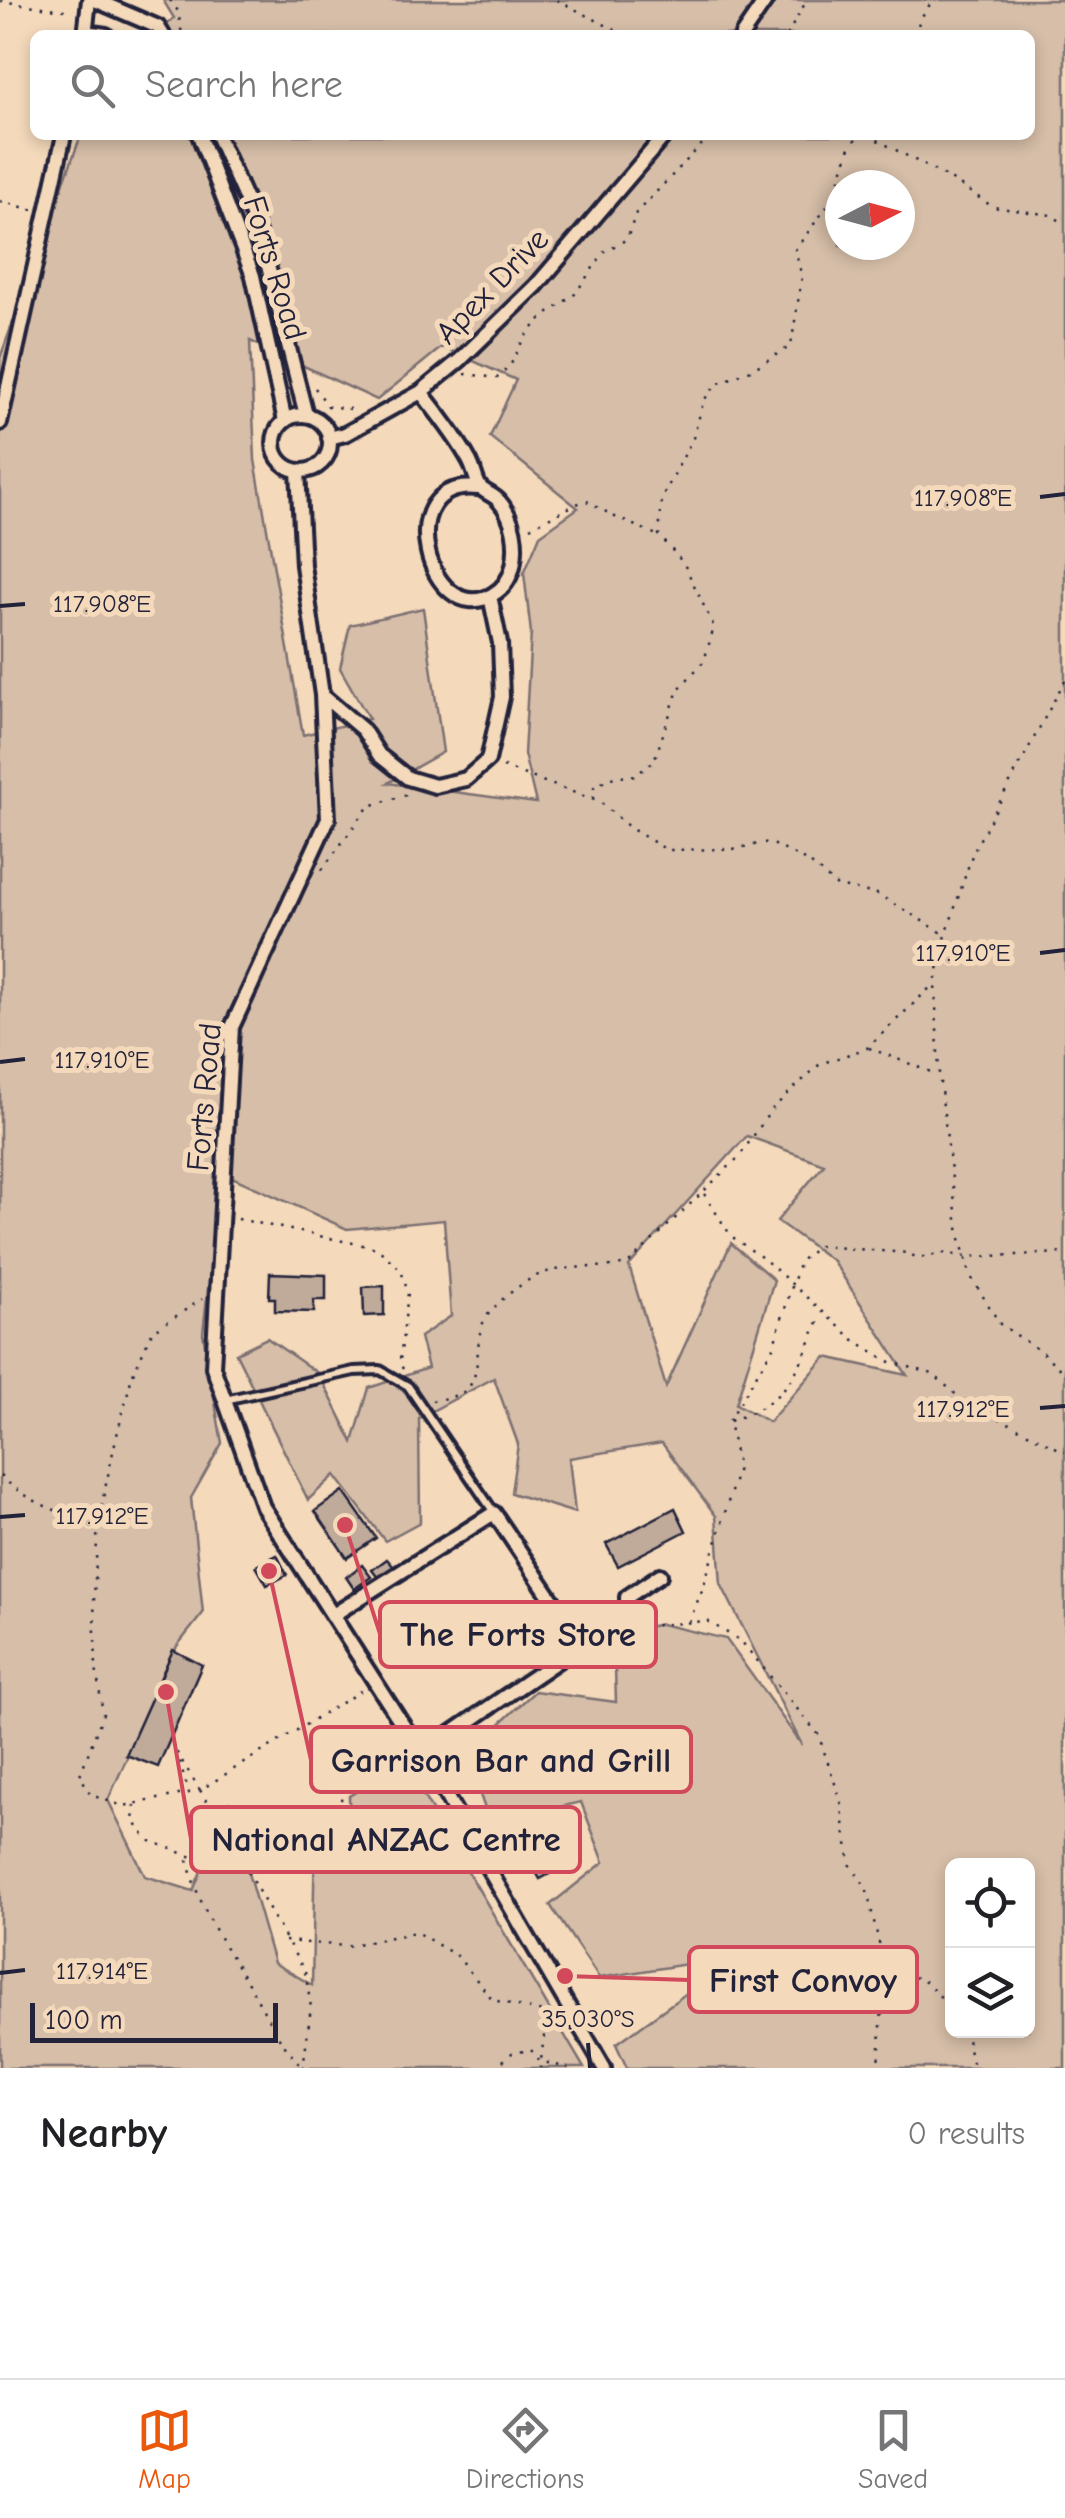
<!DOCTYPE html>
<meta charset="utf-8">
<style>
:root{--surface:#fff;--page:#f2f2f2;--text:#202124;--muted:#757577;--line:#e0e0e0;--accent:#ea580c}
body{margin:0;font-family:"Comic Neue",sans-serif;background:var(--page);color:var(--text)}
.controls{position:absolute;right:30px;bottom:30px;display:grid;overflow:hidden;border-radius:15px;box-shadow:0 5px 15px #0003}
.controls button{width:90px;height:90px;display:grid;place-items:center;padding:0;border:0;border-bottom:2px solid var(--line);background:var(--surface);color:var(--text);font:50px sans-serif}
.compass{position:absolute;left:825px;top:170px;width:90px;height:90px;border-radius:50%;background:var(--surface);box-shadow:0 5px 15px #0003;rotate:84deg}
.scale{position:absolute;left:30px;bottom:25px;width:248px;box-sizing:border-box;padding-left:10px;border:5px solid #22223b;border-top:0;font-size:28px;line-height:35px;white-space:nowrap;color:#22223b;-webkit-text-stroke:8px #f4d9bb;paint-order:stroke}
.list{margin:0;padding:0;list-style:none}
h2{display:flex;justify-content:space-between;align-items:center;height:130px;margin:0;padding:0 40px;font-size:42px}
h2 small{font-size:32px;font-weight:400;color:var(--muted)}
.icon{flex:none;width:55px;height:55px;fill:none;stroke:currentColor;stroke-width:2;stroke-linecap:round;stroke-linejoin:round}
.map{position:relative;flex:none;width:1065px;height:2068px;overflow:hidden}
.search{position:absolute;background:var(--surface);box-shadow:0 5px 15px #0003;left:30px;right:30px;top:30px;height:110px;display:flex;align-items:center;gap:25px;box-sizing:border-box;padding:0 35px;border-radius:15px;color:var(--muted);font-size:38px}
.sheet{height:310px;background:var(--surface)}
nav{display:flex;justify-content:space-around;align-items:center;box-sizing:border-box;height:140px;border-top:2px solid var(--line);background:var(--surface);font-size:28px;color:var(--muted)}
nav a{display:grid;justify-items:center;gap:5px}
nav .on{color:var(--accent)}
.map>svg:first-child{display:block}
.green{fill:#d6bea8;stroke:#7c7072;stroke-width:2.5;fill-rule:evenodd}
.building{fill:#c0ab9b;stroke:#22223b;stroke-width:2.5}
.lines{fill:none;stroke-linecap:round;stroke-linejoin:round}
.lane-casing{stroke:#22223b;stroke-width:14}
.street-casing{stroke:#22223b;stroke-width:20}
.path{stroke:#22223b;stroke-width:2.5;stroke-dasharray:2.5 8;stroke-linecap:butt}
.lane{stroke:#f4d9bb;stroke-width:6}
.street{stroke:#f4d9bb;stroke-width:12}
.ticks{fill:none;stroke:#22223b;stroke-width:4}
.labels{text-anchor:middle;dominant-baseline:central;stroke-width:10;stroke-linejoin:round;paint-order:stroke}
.street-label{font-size:32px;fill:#22223b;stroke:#f4d9bb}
.ticks-label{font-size:25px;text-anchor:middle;fill:#22223b;stroke:#f4d9bb;stroke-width:10;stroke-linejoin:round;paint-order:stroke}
.leader{fill:none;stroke:#d1495b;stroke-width:4}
.callout-dot{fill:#d1495b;stroke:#f4d9bb;stroke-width:4}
.callout{fill:#f4d9bb;stroke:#d1495b;stroke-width:4}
.callout-label{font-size:35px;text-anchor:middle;font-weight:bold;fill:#22223b}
</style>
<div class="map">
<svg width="1065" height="2068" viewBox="0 0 1065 2068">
<rect width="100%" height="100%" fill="#f4d9bb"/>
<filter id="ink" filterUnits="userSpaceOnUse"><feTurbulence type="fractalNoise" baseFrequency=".01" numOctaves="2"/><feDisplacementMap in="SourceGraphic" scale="20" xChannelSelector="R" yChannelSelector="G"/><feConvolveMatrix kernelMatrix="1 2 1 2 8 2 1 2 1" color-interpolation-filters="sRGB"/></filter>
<g filter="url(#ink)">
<path class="green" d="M163 0H1065V2068H627L616 2044 738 1956 599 1978 550 1905 604 1862 581 1802 490 1823 466 1755 535 1691 616 1702 614 1634 661 1624 726 1639 802 1745 721 1584 716 1516 662 1443 569 1458 575 1513 511 1493 518 1444 494 1378 419 1418 420 1522 385 1541 335 1475 308 1500 236 1353 267 1338 319 1374 353 1442 369 1388 428 1368 420 1337 451 1316 444 1220 347 1229 221 1172 203 1333 222 1443 191 1498 203 1613 177 1646 108 1800 145 1876 193 1891 228 1804 274 1963 312 1985 315 1841 350 1830 349 1796 404 1763 584 2068H0V358L81 135H1030V35H156L174 18ZM840 185H900V245H840ZM250 341 377 400 442 347 516 380 490 437 578 508 540 535 524 573 531 633 524 754 536 803 388 783 443 752 423 608 350 625 340 668 369 719 303 735 255 460ZM747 1136 824 1164 777 1221 833 1261 907 1375 826 1357 769 1422 736 1404 774 1280 731 1243 666 1387 629 1266ZM952 1866H1028V2030H952Z"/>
<path class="building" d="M270 1273 326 1275V1300H314V1312L275 1311V1298H269Z
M384 1286V1315L364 1316 363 1287Z
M343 1491 376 1538 347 1558 315 1511Z
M675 1508 686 1531 618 1566 606 1544Z
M277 1555 287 1575 267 1585 256 1566Z
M387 1559 394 1567 379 1579 372 1570Z
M362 1565 371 1577 354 1589 346 1577Z
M173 1650 202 1665 158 1767 126 1755Z
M543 1824 566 1865 540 1879 517 1838Z"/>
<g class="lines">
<g class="lane-casing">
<path id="lane" d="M225 1400 354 1371 380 1370 408 1386 493 1511"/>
</g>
<g class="street-casing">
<path id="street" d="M95 0 158 27 163 35
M85 32 106 35
M85 35 89 0
M742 35 766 0
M199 135 253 276 285 421
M217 135 249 207 264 250 306 415
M421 392C438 414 456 436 469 460 474 468 476 483 481 488 486 493 494 495 499 501 514 518 518 544 513 566 510 579 503 589 492 595 429 630 388 477 479 488
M274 443a28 28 0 1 1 56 0a28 28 0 1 1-56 0Z
M0 423 64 135
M329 438 345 434 421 392 460 360 536 286 665 135
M298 471 303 565 322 695 328 819 232 1027 213 1367 263 1507 424 1758 604 2068
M322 695 363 730 379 755 408 778 435 786 466 779 488 760 502 697 500 643 490 596
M333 1615 494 1513 582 1644 421 1754
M582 1644 628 1626 627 1597 660 1575"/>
</g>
<path class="path" d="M170 0 178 11 182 35
M557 0 625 35
M0 1 71 11
M787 35 807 0
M915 35 920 19 933 0
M868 135 952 180 993 207 1051 215 1065 224
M879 135H891
M0 201 33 210
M465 374 497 378 511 364 524 338 541 319 575 294 604 252 627 239 636 213 711 135
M315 388 328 406 358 410
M530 527 585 500 615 517 657 535
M1065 680 973 852 946 935 935 983 939 1074 959 1235 971 1277 1000 1324 1043 1353 1065 1374
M503 767 600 802 630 828 667 850 733 849 769 842 810 863 837 886 877 894 946 935
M593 799 594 787 610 778 636 775 654 761 678 690 704 661 714 627 684 564 659 535 662 498 693 438 704 400 717 384 751 370 791 346 802 277 795 250 834 197 850 147 859 135
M322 870 369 806 410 794
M869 1048 936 1074
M704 1194 731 1236 764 1259 853 1339 888 1361 933 1374 961 1399 1065 1452
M238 1219 377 1248 401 1270 408 1293 400 1360 403 1370
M432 1401C441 1399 454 1397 462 1393 484 1380 473 1342 484 1321 492 1305 520 1284 536 1276 566 1263 597 1270 628 1264L739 1157 772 1109 820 1064 867 1048 934 984
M730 1421C792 1399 797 1372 821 1315
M0 1476C33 1504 55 1513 97 1521
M689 1622 703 1588 738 1468 729 1421 773 1347 800 1261 819 1246 907 1253 918 1258 944 1253 966 1257 1065 1253
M645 1626 707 1621 741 1641 818 1734 841 1801 850 1864 866 1887 884 1964 879 2068
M200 1790 177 1753 189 1793 123 1806 91 1795 80 1775 103 1714 96 1668 94 1599 98 1521 115 1443 132 1376 152 1332 202 1299
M135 1805 133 1820 148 1840 211 1864 273 1842 314 1836 339 1815 342 1793 400 1750
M188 1860C198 1913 233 1955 258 2001 272 2025 281 2046 302 2065
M285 1941 347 1946 416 1932 457 1956 493 2000 547 2013 540 2068
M885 1965 924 1981 952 2008
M965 2030 973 2068
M303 2068 311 2007 305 1972 200 1790 362 1690
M495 2068 512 2053 531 2050 540 2061 568 2068"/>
<use href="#lane" class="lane"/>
<use href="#street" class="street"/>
</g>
</g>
<path class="ticks" d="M1040 497 1065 494M0 606 25 604M1040 953 1065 950M0 1062 25 1059M1040 1408 1065 1406M0 1517 25 1515M0 1973 25 1970M588 2043 590 2068"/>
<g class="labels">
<g class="street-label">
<text transform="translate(275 268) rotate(73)">Forts Road</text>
<text transform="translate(492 286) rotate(-46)">Apex Drive</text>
<text transform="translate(204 1097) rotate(-85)">Forts Road</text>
</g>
</g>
<g class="ticks-label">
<text x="963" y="506">117.908°E</text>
<text x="102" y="612">117.908°E</text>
<text x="963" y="961">117.910°E</text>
<text x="102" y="1068">117.910°E</text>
<text x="963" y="1417">117.912°E</text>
<text x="102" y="1524">117.912°E</text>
<text x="102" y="1979">117.914°E</text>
<text x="588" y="2027">35.030°S</text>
</g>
<path class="leader" d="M345 1525L380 1634M269 1571L311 1760M166 1692L191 1839M565 1976L689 1980"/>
<g class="callout-dot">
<circle cx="345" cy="1525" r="10"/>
<circle cx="269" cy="1571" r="10"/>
<circle cx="166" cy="1692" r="10"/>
<circle cx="565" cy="1976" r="10"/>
</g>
<g class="callout">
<rect x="380" y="1602" width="276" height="65" rx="10"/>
<rect x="311" y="1727" width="380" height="65" rx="10"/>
<rect x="191" y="1807" width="389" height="65" rx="10"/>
<rect x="689" y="1947" width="228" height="65" rx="10"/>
</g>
<g class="callout-label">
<text x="518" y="1646">The Forts Store</text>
<text x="501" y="1772">Garrison Bar and Grill</text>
<text x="386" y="1851">National ANZAC Centre</text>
<text x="803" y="1992">First Convoy</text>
</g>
</svg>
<div class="controls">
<button><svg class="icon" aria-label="locate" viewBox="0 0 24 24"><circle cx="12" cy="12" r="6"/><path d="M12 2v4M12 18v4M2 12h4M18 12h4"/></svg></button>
<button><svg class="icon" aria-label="layers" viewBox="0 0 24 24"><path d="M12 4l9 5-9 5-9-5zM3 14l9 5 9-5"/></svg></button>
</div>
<svg class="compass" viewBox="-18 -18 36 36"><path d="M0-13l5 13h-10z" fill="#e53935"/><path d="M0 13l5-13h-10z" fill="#757577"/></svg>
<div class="scale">100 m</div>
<div class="search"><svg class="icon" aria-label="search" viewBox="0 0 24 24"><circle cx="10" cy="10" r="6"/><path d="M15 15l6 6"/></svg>Search here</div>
</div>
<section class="sheet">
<h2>Nearby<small>0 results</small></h2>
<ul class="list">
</ul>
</section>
<nav>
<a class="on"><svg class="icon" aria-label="map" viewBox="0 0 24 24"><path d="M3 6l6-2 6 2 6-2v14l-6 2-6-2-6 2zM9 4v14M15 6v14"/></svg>Map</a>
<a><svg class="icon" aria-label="directions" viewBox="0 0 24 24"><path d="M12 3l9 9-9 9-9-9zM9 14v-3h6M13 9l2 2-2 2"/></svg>Directions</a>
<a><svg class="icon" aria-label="saved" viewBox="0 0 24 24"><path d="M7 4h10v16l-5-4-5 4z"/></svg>Saved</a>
</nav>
